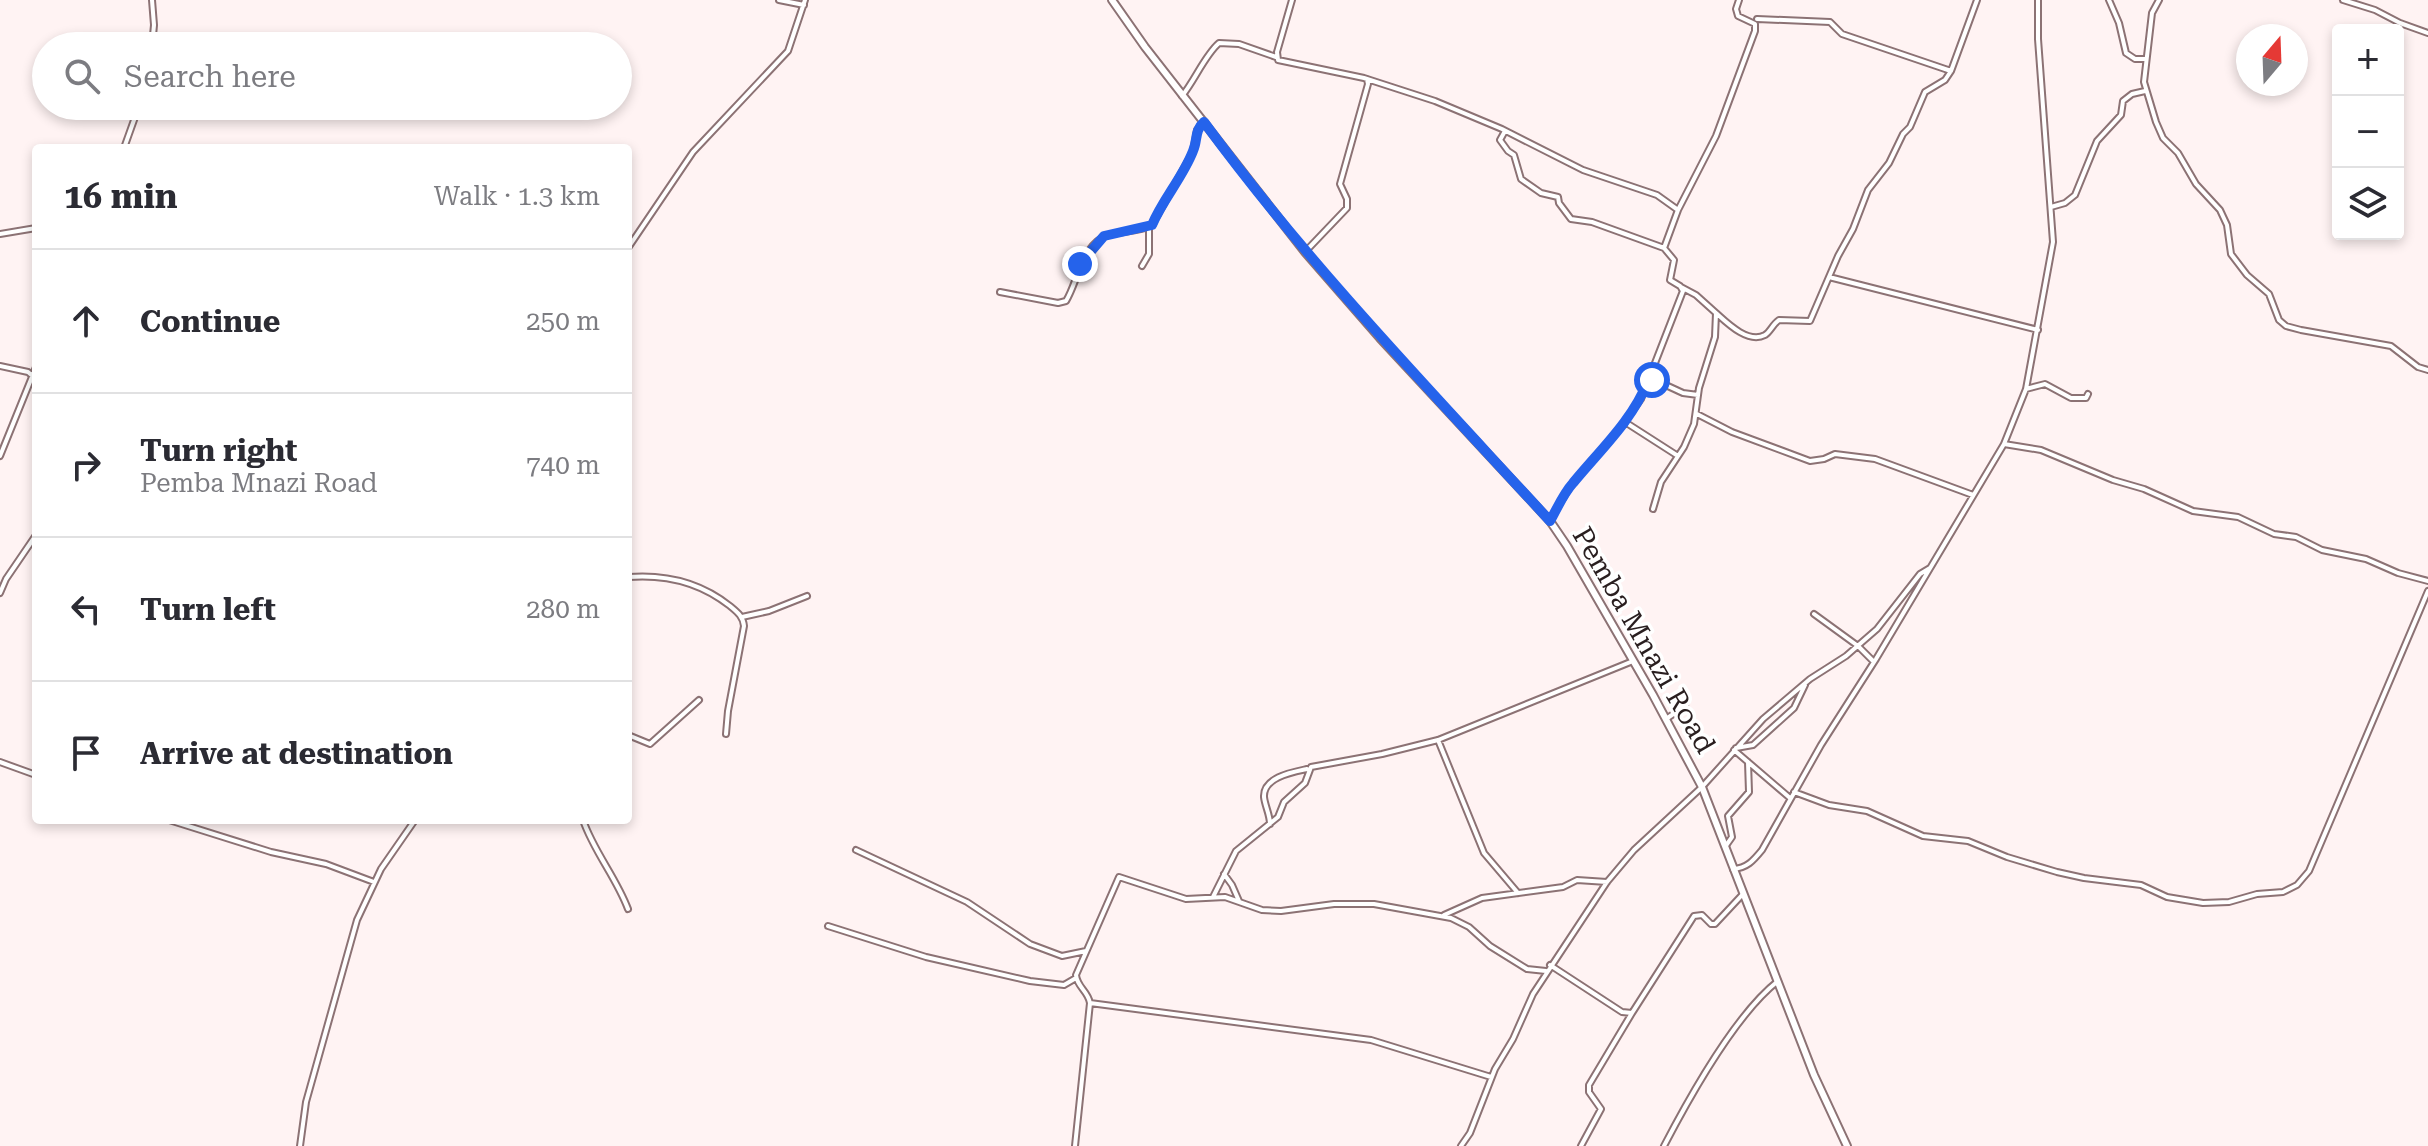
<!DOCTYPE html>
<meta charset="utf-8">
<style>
:root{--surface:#fff;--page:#f2f2f3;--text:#2b2b33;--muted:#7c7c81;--line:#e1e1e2}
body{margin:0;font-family:"Roboto Serif",serif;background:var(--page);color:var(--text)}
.controls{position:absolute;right:24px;top:24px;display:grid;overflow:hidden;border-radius:8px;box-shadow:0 4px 12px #0003}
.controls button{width:72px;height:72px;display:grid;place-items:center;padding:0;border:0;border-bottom:2px solid var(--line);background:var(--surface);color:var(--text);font:40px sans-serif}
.compass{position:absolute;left:2236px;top:24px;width:72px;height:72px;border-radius:50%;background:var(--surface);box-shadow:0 4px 12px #0003;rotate:19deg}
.stop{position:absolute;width:24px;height:24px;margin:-18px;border:6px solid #2563eb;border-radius:50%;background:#fff}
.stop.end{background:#2563eb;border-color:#fff;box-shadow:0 2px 8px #0008}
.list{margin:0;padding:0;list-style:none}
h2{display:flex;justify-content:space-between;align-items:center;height:104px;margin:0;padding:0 32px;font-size:34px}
h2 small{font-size:26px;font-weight:400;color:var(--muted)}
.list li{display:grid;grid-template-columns:52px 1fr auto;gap:24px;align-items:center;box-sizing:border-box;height:144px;padding:0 32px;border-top:2px solid var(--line)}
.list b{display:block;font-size:30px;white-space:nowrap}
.list p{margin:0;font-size:26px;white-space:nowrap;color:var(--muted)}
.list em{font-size:26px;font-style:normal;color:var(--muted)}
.icon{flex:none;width:44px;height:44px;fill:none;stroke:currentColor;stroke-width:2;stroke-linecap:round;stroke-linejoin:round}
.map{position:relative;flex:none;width:2428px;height:1146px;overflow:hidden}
.search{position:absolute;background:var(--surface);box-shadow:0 4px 12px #0003;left:32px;top:32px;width:600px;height:88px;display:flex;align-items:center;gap:20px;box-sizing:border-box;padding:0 28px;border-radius:44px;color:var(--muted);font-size:30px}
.panel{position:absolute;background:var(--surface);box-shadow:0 4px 12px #0003;left:32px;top:144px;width:600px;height:680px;border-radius:8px}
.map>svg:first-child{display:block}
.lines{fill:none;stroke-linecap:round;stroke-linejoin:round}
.street-casing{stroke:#8c7274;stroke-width:8}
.secondary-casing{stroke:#8c7274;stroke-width:10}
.street{stroke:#fff;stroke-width:4}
.secondary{stroke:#fff;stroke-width:6}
.route{stroke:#2563eb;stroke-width:10}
.labels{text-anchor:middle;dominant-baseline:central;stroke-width:7;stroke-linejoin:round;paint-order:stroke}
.street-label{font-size:28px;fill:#291e1f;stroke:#fff}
</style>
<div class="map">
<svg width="2428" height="1146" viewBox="0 0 2428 1146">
<rect width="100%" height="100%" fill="#fff3f3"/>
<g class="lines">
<g class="street-casing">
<path id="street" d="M152 0 154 25 152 46
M779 0 804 5
M1292 0 1277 52 1278 60 1364 78 1435 101 1502 129 1583 170 1657 195 1678 210
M2109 0 2119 23 2126 53 2135 59H2145
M2159 0 2152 13 2144 82 2156 122 2163 138 2178 153 2196 184 2220 210 2227 225 2231 254 2247 275 2269 294 2279 320 2286 326 2301 330 2391 346 2418 367 2428 370
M2343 0 2375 10 2400 23 2428 33
M1757 19 1830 22 1842 34 1951 71
M1182 96C1195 80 1205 55 1219 43L1239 44 1276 57
M1505 131 1500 140 1508 151 1514 155 1521 179 1541 193 1558 197 1559 203 1571 219 1592 222 1664 248
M124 148 139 106
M2051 207 2065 203 2075 195 2097 141 2121 115 2123 101 2132 94 2145 91
M0 234 36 228
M628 248 693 152 788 51 805 0
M1305 252 1347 208V199L1340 184 1368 84 1367 79
M1142 266 1149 254V227
M1829 277 2038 330
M1000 292 1058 303 1066 301C1078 282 1082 242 1109 235 1123 231 1139 232 1152 225L1193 152 1197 130 1204 122
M1716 313C1727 323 1748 344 1765 335 1770 332 1773 324 1779 320L1810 321 1838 256 1853 229 1868 190 1889 163 1903 134 1910 127 1925 92 1945 80 1951 71 1977 0
M0 366 28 372 36 379
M1648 381H1657L1683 393 1698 395
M2026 389 2045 384 2071 398H2086L2088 394
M1697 414 1732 432 1810 461 1824 459 1835 454 1875 459 1973 495
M1625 422 1678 456
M2004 444 2041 450 2113 480 2144 489 2193 511 2238 517 2274 534 2296 537 2322 550 2366 559 2398 573 2428 581
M0 456 36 367
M1653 509 1661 482 1684 447 1694 424 1699 388 1715 337 1716 313 1696 295 1681 287
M1550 520 1571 485 1618 431 1641 399 1683 291 1680 286 1670 280 1674 260 1664 248 1678 210 1716 136 1755 31V24L1738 16 1736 9 1739 0
M628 577C666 574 700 582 730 606 737 612 743 616 744 626L728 711 726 734
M0 593 6 579 36 535
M1814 614 1858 646 1874 662
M742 617 769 611 807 596
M1666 719 1685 706 1686 700
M628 735 650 744 699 700
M1438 740 1484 853 1518 893
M1736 748 1753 745 1794 708 1805 685
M1734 750 1790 798
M0 762 36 775
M1794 792 1829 805 1867 811 1923 836 1968 841 2007 857 2057 872 2084 878 2141 885 2167 897 2203 903 2229 902 2257 894 2283 892 2297 885 2309 871 2428 591
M169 820 271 852 326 864 374 882
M583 820C594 852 616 877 628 909
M1270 824C1270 815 1265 806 1264 797 1263 777 1293 772 1307 769
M1725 847 1732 837 1728 816 1749 792 1748 762
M856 850 967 902 1030 944 1062 956 1086 951
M1733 869C1747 868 1753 861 1762 850L1821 745 1876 659 2004 444 2026 389 2053 242 2038 39V0
M1224 874 1232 885 1239 901
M1213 897 1236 851 1278 817 1284 802 1305 783 1311 767 1382 754 1438 740 1633 661
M1444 915 1482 898 1563 887 1577 880 1607 882
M828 926 926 957 1030 981 1064 985 1076 978
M1550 965 1622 1012 1632 1013 1694 916 1702 915 1711 924H1715L1743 894
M1090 1003 1371 1040 1491 1077
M300 1146 306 1102 357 920 381 869 415 820
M1075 1146 1090 1003C1088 991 1077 987 1076 975L1119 877 1186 899 1225 897 1262 910 1281 911 1334 904H1374L1451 918 1469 927 1490 946 1527 969 1546 971
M1461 1146 1470 1133 1495 1069 1513 1039 1533 994 1607 882 1634 850 1702 787 1763 719 1810 679 1846 656 1877 629 1920 574 1930 568
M1581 1146 1601 1109 1589 1092V1085L1632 1013
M1664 1146C1689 1098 1736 1014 1778 981"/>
</g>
<g class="secondary-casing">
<path id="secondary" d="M1112 0 1145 47 1305 252 1380 338 1550 521 1567 546 1653 695 1702 787 1814 1075 1847 1146"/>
</g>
<use href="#street" class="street"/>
<use href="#secondary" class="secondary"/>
</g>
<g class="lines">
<path class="route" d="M1080 264 1104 236 1152 225C1163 199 1183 177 1193 151 1198 140 1194 131 1204 122 1308 264 1431 391 1550 521 1557 509 1563 494 1573 483 1600 450 1632 421 1648 381L1652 380"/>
</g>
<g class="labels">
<g class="street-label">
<text transform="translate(1644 640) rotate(60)">Pemba Mnazi Road</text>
</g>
</g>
</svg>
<div class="controls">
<button>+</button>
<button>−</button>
<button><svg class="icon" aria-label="layers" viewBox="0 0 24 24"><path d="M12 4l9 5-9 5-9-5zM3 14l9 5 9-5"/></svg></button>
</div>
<svg class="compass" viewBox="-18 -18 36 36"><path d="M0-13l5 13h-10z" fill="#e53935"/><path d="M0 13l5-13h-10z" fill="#7c7c81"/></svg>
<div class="stop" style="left:1652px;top:380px"></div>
<div class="stop end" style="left:1080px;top:264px"></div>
<div class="search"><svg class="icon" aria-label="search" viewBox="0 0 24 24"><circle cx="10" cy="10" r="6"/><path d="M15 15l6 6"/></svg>Search here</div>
<section class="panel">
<h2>16 min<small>Walk · 1.3 km</small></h2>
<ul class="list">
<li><svg class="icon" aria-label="ahead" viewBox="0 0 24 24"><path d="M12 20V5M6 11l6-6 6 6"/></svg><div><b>Continue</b></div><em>250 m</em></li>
<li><svg class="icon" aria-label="right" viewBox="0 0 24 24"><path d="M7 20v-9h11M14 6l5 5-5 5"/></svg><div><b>Turn right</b><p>Pemba Mnazi Road</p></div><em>740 m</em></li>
<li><svg class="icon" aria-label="left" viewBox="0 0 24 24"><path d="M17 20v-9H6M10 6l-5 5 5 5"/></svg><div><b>Turn left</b></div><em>280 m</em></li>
<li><svg class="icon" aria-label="arrive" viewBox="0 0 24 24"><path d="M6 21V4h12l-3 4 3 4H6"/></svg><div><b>Arrive at destination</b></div></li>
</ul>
</section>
</div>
